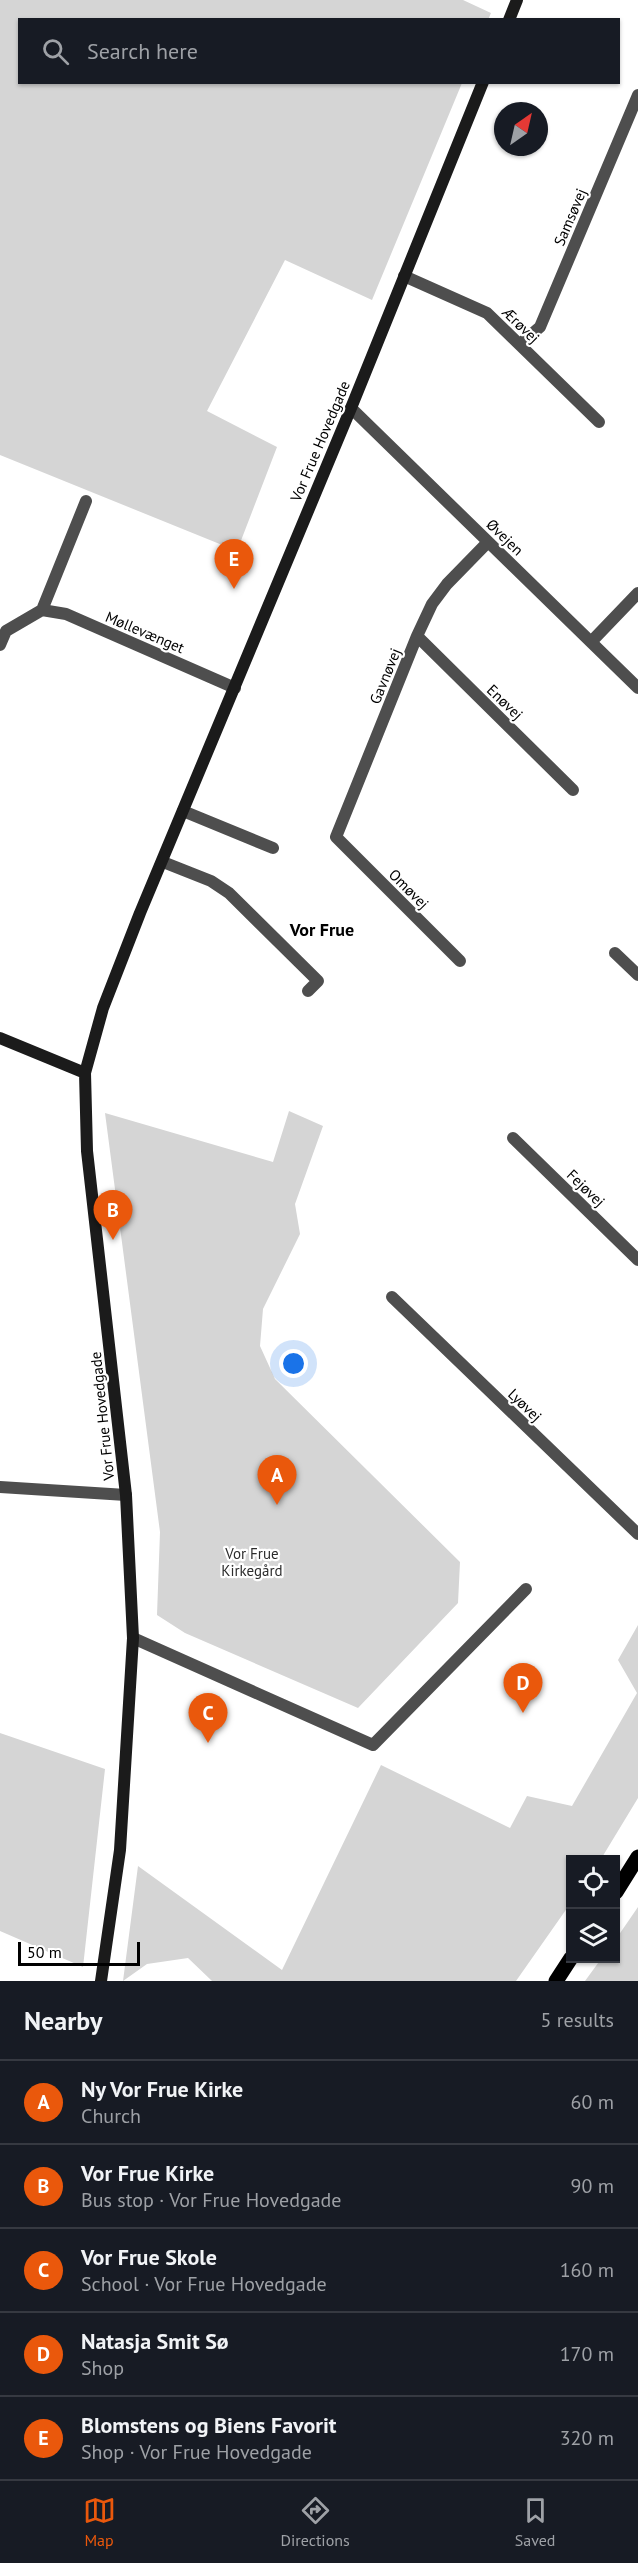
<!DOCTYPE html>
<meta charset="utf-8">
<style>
:root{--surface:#171b24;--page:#20242c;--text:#f1f3f6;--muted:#9ea1a6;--line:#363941;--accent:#ea580c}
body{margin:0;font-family:"PT Sans",sans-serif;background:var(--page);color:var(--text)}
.controls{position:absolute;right:18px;bottom:18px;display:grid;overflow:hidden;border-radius:0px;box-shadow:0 2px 4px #0004}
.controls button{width:54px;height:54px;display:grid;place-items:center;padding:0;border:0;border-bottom:2px solid var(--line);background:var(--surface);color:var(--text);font:30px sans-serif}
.compass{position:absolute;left:494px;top:102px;width:54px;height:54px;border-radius:50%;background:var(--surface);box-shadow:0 2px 4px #0004;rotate:34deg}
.scale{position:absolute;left:18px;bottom:15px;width:122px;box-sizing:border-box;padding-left:6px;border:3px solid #000;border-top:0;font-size:16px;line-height:21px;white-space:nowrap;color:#000;-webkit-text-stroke:4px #fff;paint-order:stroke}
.you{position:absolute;left:294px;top:1364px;width:21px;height:21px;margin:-15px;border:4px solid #fff;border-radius:50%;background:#1a73e8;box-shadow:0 0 0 9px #1a73e833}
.badge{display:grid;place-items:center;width:39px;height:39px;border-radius:50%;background:var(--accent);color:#fff;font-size:20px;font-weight:700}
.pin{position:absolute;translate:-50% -50px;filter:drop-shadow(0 2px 3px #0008)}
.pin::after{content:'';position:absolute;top:32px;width:21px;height:18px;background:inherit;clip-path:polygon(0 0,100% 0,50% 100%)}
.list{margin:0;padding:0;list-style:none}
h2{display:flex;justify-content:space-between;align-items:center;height:78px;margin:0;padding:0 24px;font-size:26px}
h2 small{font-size:20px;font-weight:400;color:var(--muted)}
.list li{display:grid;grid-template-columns:39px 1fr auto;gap:18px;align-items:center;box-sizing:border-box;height:84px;padding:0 24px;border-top:2px solid var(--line)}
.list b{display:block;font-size:22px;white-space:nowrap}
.list p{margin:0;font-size:20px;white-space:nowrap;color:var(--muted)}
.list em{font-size:20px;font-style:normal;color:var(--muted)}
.icon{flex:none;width:33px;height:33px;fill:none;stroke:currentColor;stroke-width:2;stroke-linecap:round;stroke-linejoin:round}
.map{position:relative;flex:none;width:638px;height:1981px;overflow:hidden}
.search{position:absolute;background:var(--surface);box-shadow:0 2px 4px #0004;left:18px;right:18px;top:18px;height:66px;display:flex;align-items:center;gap:15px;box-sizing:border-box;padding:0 21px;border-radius:0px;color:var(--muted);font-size:22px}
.sheet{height:498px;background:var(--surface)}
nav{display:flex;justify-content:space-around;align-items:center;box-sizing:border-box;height:84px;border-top:2px solid var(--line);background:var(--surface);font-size:16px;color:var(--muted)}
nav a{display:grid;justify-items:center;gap:3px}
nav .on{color:var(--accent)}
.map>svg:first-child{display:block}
.green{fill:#d5d5d5}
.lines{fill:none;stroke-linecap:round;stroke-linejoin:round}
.street{stroke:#4e4e4e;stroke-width:12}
.secondary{stroke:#1b1b1b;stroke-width:12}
.primary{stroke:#000;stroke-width:15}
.labels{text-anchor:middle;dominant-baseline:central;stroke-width:4.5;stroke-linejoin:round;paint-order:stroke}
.street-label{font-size:15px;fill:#000;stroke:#fff}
.park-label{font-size:15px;fill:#2c2c2c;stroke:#fff}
.quarter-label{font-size:18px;font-weight:bold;fill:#000;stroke:#fff}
</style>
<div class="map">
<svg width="638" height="1981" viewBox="0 0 638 1981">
<rect width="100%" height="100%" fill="#fff"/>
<path class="green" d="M0 0H463L491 13 488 20H20V82L462 83 372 300 285 260 207 411 277 447 237 551 0 455Z
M289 1111 323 1126 295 1204 300 1234 263 1309 260 1346 275 1379 460 1562 458 1603 358 1708 185 1633 157 1615 160 1532 105 1113 273 1162Z
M638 1625V1798L601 1859 570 1860V1904L516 1981H212L188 1958 147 1964 123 1981 138 1866 282 1970 381 1765 510 1828 527 1796 572 1806 637 1693 618 1660Z
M0 1733 105 1769 83 1967 0 1931Z
M638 1907V1981H585L601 1959 616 1958V1939Z"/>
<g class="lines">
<path class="street" d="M404 276 487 313 599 422
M520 344 540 327 638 95
M351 408 638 688
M42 610 86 501
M417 636 573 790
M591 642 638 593
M0 645 6 631 42 610 66 614 235 688
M183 811 273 848
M163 862 211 881 229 893 318 981 308 991
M615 953 638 975
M460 961 336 837 417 636 432 604 447 584 488 542
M513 1138 638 1260
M392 1297 638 1534
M0 1487 126 1495
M133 1638 373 1745 526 1589"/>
<path class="secondary" d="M509 20 517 0
M0 1038 85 1073
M101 1981 120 1850 133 1638 126 1495 87 1151 85 1073 103 1008 140 913 351 408 483 82"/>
<path class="primary" d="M616 1892 638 1857
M556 1981 571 1958"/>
</g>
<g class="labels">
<g class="street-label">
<text transform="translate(570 217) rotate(-67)">Samsøvej</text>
<text transform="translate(521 325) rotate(44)">Ærøvej</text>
<text transform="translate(320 441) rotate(-67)">Vor Frue Hovedgade</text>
<text transform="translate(505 537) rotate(44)">Øvejen</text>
<text transform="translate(145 632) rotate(23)">Møllevænget</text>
<text transform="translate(385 676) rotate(-68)">Gavnøvej</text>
<text transform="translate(505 702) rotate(44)">Enøvej</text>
<text transform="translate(409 889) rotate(45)">Omøvej</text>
<text transform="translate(586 1188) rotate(44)">Fejøvej</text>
<text transform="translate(525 1405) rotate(44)">Lyøvej</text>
<text transform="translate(102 1416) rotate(-96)">Vor Frue Hovedgade</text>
</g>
<g class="park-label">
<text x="252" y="1553">Vor Frue<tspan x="252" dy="17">Kirkegård</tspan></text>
</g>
<g class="quarter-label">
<text x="322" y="929">Vor Frue</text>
</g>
</g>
</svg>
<div class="controls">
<button><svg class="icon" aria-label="locate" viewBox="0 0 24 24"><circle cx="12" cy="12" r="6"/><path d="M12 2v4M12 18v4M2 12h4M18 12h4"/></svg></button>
<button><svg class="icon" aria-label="layers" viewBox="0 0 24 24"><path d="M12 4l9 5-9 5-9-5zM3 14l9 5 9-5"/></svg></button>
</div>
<svg class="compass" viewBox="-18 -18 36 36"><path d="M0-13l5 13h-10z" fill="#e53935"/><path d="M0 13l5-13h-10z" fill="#9ea1a6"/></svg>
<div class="scale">50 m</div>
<div class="you"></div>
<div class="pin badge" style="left:277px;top:1505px">A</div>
<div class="pin badge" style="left:113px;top:1240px">B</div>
<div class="pin badge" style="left:208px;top:1743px">C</div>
<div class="pin badge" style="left:523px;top:1713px">D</div>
<div class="pin badge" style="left:234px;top:589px">E</div>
<div class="search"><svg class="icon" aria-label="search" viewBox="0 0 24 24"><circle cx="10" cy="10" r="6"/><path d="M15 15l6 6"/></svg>Search here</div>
</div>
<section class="sheet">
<h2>Nearby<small>5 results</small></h2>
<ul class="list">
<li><span class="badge">A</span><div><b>Ny Vor Frue Kirke</b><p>Church</p></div><em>60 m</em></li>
<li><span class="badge">B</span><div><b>Vor Frue Kirke</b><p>Bus stop · Vor Frue Hovedgade</p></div><em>90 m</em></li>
<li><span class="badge">C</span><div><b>Vor Frue Skole</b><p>School · Vor Frue Hovedgade</p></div><em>160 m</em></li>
<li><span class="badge">D</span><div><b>Natasja Smit Sø</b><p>Shop</p></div><em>170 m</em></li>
<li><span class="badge">E</span><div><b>Blomstens og Biens Favorit</b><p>Shop · Vor Frue Hovedgade</p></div><em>320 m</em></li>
</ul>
</section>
<nav>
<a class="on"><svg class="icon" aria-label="map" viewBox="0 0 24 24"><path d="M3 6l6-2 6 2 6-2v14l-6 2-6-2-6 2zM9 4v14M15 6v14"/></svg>Map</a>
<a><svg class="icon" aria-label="directions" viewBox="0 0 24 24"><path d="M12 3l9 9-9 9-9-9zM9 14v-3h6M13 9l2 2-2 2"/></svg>Directions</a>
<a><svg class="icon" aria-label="saved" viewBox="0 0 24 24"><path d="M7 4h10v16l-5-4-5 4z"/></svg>Saved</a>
</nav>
